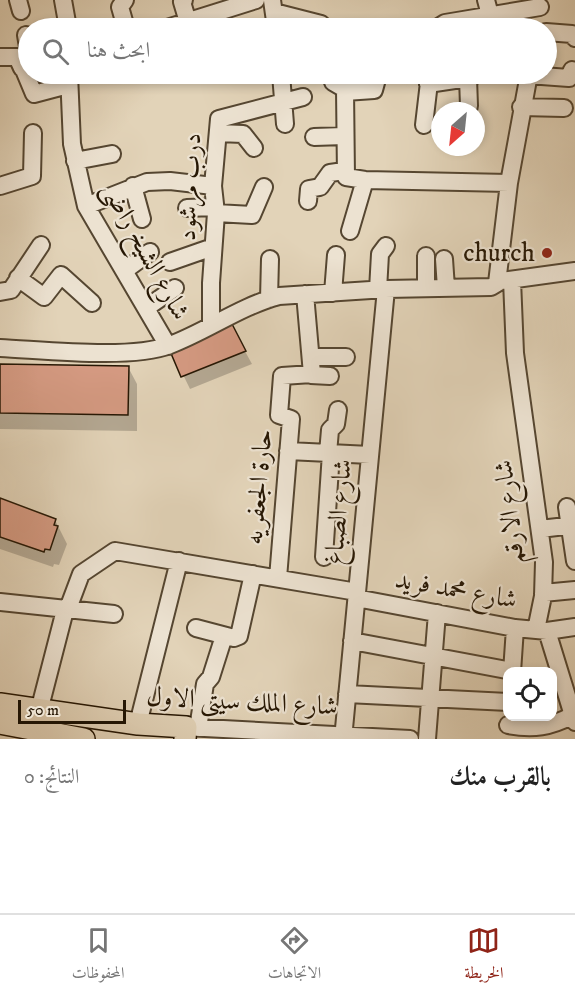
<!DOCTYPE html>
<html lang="ar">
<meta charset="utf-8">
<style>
:root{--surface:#fff;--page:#f6f6f6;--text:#222;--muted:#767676;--line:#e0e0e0;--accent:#8f2418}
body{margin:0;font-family:"IM FELL DW Pica",Amiri,serif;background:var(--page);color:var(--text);direction:rtl}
.controls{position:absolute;right:18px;bottom:18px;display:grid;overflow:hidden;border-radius:12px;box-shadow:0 3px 9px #0003}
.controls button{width:54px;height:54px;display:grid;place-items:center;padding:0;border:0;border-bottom:2px solid var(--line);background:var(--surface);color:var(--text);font:30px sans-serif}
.compass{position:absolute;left:431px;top:102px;width:54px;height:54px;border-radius:50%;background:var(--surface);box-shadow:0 3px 9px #0003;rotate:207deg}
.scale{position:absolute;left:18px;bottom:15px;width:108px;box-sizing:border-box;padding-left:6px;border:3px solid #261704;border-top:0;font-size:16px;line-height:21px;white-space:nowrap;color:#261704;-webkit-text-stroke:4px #ece2d1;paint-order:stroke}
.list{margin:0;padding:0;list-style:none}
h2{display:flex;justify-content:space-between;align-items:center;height:78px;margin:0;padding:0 24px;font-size:26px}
h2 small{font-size:20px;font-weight:400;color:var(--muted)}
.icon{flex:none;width:33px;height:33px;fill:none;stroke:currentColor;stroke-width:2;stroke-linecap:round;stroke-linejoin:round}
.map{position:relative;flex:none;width:575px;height:739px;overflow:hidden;direction:ltr}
.search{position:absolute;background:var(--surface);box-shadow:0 3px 9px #0003;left:18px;right:18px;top:18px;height:66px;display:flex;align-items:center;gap:15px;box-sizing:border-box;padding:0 21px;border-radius:33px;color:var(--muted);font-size:22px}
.sheet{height:174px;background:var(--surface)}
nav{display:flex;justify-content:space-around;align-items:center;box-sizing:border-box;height:84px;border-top:2px solid var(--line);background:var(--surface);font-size:16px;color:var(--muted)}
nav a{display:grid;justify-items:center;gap:3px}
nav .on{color:var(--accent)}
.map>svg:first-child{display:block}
.shadow{fill:#0003}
.building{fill:#d59a82;stroke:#261704;stroke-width:1.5}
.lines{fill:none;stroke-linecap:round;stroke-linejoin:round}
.minor-casing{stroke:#554631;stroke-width:20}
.major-casing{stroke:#261704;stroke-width:24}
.minor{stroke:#ece2d1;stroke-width:16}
.major{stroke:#e2d3b8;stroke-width:21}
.poi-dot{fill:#8f2418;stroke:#ece2d1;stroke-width:2}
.labels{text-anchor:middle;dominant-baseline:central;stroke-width:4.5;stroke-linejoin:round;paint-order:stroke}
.street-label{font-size:26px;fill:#261704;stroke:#ece2d1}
.poi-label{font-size:26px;fill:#261704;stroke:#ece2d1;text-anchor:end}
</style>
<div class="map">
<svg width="575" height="739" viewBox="0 0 575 739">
<rect width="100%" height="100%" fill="#e2d3b8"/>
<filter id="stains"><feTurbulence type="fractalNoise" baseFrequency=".00333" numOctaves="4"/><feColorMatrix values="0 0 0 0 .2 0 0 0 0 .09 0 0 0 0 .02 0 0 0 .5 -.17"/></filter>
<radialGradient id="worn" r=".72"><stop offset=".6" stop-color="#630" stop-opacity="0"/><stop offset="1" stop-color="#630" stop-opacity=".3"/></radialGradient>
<path class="shadow" d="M230 324 252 364 190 389 172 352Z
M0 366 128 367 137 384V431L0 429Z
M0 500 55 520 67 544 59 565 54 564 53 567 0 549Z"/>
<path class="building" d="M231 322 246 351 181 377 170 351Z
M0 364 129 366 128 415 0 413Z
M0 498 56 519 54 525 58 526 50 550 45 549 44 552 0 537Z"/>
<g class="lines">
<g class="minor-casing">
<path id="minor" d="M18 0 21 11
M63 0 68 28
M125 0 120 7 126 28
M184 0 182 2 188 22
M272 0 276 28
M486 0 490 15
M274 12 321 24 325 28
M167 28 256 0
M437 28 445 23 540 7
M546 32 572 34 575 38
M26 35 28 47
M0 57H17L22 68 28 71
M24 70 34 94 68 85
M69 74 72 144 86 206 168 346
M281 74 285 124
M331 74 333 82 345 89 346 177 365 180 509 183
M528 75 569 78 572 70
M468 78 469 106
M428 84 468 78 477 74
M345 92 374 90 377 79
M521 107 564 108
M424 125 430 74
M218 133 243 134 254 148
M314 137 344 136
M75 161 112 154
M0 186 32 176 33 133
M133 186 142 219
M308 201 309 189 320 187 330 173 344 171
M86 206 147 182 170 181 213 186
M187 208 215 207
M216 213 252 215 264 187
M350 231 365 180
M426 256V288
M444 259 446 288
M170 262 213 247
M124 271 150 252
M18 278 44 297 61 275 92 303
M512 280 515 353 544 562 543 596 536 630
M497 283 509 183 529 74
M378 290 380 254 386 246
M0 292 11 290 41 245
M333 293 336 255
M269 299 270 259
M146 308 175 288
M211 325V283L216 213 213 186 219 119 303 97
M0 348C44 350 131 360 170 345 207 331 241 306 279 296L386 289 491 287 501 281 575 271
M311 357H346
M311 375 330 376
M288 451 370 455
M328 453 330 430 336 424 338 410
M567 507 575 561
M540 529 575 525
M324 557 331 453
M278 578 291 419 279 415 282 376 312 374 305 294
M543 593 575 590
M356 598 515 628 547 631 575 627
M0 602 114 614
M196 628 234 638 239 636 253 574
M547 631 575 722
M352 641 512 671
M512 672 515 628
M347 694 508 702
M39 711 64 614 69 606 81 574 115 551 357 592
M138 724 179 561
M508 725C533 730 551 727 573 715
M186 727 410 739
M198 728 205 684 211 677 224 636
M343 739 386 289
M427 739 437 613"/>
</g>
<g class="major-casing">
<path id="major" d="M0 704 138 724 186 727 185 739
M0 723 84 739"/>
</g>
<use href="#minor" class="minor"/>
<use href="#major" class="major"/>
</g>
<circle class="poi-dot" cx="547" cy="253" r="6"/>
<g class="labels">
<g class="street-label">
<text transform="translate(190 187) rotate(-87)">درب مرشود</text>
<text transform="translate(145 251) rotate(61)">شارع الشيخ راضى</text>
<text transform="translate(259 487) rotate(-85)">حارة الجعفريه</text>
<text transform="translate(339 512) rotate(-85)">شارع الصباغ</text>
<text transform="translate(510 512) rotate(-97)">شارع الارقم</text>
<text transform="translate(456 590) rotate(10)">شارع محمد فريد</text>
<text transform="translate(242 702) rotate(3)">شارع الملك سيتى الاول</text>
</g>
<g class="poi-label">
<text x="535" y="253">church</text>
</g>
</g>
<rect width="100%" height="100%" filter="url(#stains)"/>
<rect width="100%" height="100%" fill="url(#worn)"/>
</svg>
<div class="controls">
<button><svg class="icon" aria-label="locate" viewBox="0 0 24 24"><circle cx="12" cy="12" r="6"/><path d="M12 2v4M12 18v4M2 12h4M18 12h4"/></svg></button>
</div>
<svg class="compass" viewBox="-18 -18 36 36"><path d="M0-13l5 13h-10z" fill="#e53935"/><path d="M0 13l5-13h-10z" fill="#767676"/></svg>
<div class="scale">50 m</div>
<div class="search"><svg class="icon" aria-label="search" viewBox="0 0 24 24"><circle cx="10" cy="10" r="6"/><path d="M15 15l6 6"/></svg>ابحث هنا</div>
</div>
<section class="sheet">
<h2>بالقرب منك<small>النتائج: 0</small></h2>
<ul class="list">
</ul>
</section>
<nav>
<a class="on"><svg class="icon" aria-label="map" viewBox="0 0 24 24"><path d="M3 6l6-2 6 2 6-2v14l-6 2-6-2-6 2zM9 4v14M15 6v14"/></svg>الخريطة</a>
<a><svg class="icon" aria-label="directions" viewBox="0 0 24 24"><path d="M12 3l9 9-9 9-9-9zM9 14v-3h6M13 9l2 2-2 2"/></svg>الاتجاهات</a>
<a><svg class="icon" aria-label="saved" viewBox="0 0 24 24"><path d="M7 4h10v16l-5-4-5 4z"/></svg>المحفوظات</a>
</nav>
